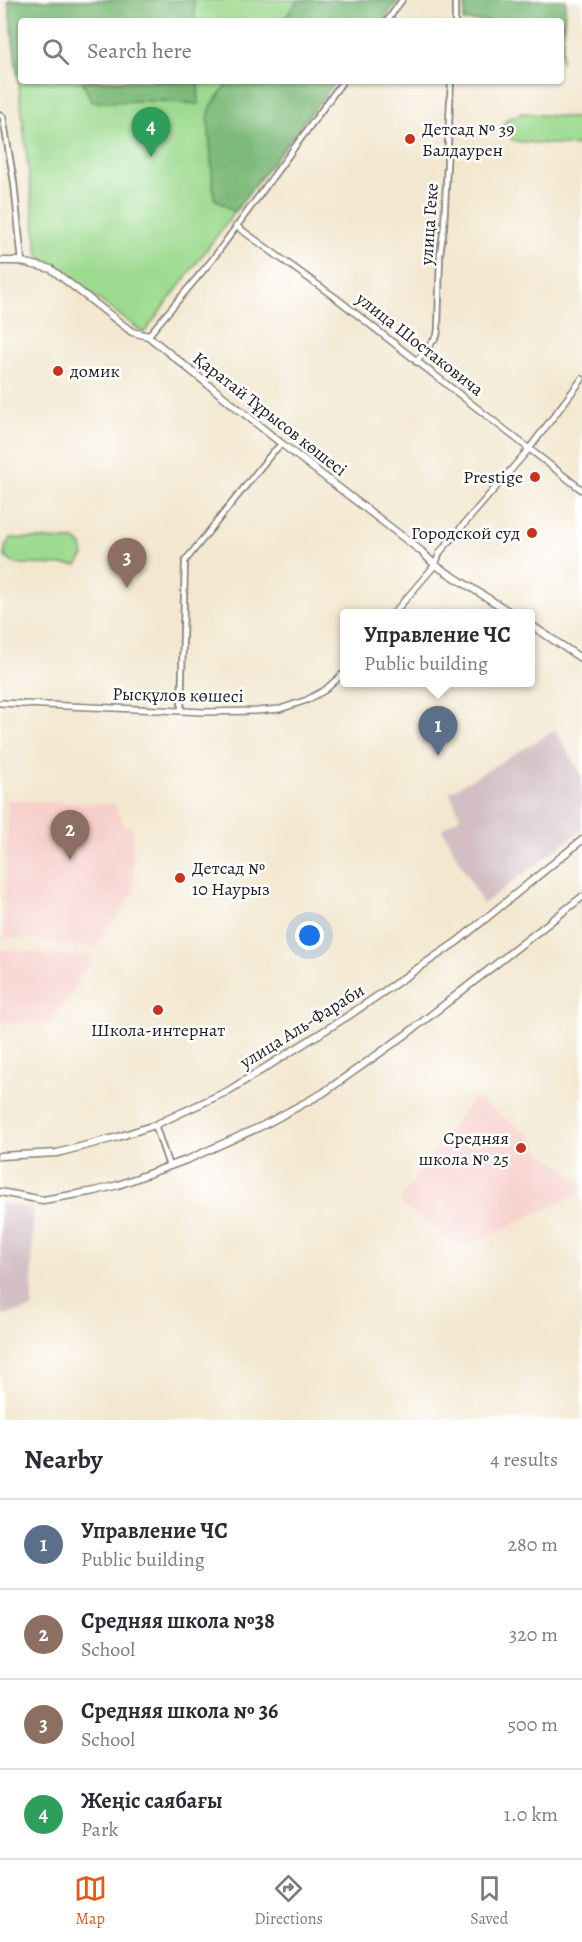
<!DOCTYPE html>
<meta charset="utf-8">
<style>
:root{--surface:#fff;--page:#f7f7f7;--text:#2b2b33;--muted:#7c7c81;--line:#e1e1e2;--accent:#ea580c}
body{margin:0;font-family:Alegreya,serif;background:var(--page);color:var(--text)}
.you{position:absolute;left:310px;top:936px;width:21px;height:21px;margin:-15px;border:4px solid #fff;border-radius:50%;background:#1a73e8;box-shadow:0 0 0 9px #1a73e833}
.badge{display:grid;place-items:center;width:39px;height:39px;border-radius:50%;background:var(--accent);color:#fff;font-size:20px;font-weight:700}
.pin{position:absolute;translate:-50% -50px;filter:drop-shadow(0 2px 3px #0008)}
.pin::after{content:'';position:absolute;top:32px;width:21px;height:18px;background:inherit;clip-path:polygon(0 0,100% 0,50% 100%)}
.popup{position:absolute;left:340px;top:609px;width:195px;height:78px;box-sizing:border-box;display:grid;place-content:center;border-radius:6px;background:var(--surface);filter:drop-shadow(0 2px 4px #0005);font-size:20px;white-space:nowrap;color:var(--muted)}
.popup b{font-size:22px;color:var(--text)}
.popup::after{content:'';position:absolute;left:50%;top:100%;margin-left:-12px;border:12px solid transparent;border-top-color:var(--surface)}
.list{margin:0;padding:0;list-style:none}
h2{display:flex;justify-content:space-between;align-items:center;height:78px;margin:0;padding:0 24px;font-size:26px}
h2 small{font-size:20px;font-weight:400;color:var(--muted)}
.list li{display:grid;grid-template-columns:39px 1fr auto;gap:18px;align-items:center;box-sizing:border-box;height:90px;padding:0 24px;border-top:2px solid var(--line)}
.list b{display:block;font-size:22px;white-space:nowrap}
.list p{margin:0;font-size:20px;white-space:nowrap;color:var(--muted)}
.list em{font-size:20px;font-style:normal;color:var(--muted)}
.icon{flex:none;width:33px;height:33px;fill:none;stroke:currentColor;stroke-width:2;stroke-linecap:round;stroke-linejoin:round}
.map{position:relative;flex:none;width:582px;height:1420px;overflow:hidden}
.search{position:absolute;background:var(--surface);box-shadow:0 2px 4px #0004;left:18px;right:18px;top:18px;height:66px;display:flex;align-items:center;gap:15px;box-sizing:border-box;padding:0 21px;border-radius:6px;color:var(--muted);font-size:22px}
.sheet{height:438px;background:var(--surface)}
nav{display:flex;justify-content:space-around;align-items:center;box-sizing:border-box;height:84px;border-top:2px solid var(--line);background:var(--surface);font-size:16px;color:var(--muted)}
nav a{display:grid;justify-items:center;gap:3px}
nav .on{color:var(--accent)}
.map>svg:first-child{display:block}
.built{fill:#f7d0cc}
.industrial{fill:#d2bec3}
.green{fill:#9dda8f;stroke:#5c7b56;stroke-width:1.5}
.forest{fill:#7eba7a;stroke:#4d6b4b;stroke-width:1.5}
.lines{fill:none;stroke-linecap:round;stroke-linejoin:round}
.minor-casing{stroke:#888276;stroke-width:8}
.tertiary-casing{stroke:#888276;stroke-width:8}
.secondary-casing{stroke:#888276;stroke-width:9}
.minor{stroke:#fff;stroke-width:4.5}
.tertiary{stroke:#fff;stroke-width:5}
.secondary{stroke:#fff;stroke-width:6}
.poi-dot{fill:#c8321e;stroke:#fff;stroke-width:2}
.labels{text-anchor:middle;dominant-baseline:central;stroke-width:5;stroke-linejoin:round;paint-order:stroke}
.poi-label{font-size:18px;fill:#1c1c1c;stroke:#fff;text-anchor:start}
.street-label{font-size:18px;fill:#1c1c1c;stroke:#fff}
</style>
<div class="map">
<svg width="582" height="1420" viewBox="0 0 582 1420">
<rect width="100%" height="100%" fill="#fff"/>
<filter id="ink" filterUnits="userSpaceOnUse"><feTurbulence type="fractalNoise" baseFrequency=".0167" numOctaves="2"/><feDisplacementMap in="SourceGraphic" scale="12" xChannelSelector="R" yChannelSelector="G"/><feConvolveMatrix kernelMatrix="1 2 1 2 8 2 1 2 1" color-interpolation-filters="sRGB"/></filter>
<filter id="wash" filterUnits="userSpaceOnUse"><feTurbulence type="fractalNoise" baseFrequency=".008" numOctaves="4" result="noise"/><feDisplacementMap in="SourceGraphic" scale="24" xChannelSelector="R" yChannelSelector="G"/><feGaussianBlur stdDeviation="1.35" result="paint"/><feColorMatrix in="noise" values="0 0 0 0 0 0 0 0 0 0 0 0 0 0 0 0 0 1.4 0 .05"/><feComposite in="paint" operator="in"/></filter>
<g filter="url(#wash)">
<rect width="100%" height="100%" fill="#f3e7cf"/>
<path class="built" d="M8 800 115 804 124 826 132 827 134 893 94 948 4 937Z
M0 949 94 957 50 1024 0 1022Z
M474 1096 535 1139 541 1151 582 1183V1192L465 1247 453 1243 399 1202Z"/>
<path class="industrial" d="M555 730 582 776V830L483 904 442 829 460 817 450 792Z
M0 1203 33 1209 32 1309 0 1316Z"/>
<path class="green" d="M9 0H394L378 21H21V81H333L144 333 38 255Z
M522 113 575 118 582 121V143L574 146 514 141 504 133 503 126 507 119Z
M10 538 75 540 82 546 84 556 77 565 15 564 5 557V548Z"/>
<path class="forest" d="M8 0H194L195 21H21V71L17 73Z
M298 0H399L383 21H283Z
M466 0H566L561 63V21H463Z
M82 81H198L199 104 158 101 92 102Z
M229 81H336L234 212 214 198 208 119 211 106Z"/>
</g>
<g filter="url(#ink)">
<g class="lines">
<g class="minor-casing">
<path id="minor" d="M387 21 402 0
M455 21V0
M0 115 3 117 14 183 22 262
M148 336 212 260 343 81
M416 362 437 336 438 329 440 254 444 227 451 81
M181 711 185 561 273 452 282 444
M155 1125 169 1166"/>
</g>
<g class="tertiary-casing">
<path id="tertiary" d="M236 226 336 298 582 490
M393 614 435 565 440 552 529 449 582 379
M0 703 204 712 256 711 280 709 307 700 325 690 345 672"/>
</g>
<g class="secondary-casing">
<path id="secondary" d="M0 261H18L51 269 132 332 148 336 282 444 421 551 435 565 513 614
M531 625 582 659
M0 1156 57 1153 118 1137 155 1125 228 1091 348 1016 458 941 582 840
M0 1192 43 1200 95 1191 118 1185 189 1159 264 1125 323 1093 408 1033 582 897"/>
</g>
<use href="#minor" class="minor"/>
<use href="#tertiary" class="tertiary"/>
<use href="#secondary" class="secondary"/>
</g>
</g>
<g class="poi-dot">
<circle cx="410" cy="139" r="6"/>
<circle cx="58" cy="371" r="6"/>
<circle cx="535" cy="477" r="6"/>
<circle cx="532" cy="533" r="6"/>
<circle cx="180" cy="878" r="6"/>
<circle cx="158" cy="1010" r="6"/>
<circle cx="521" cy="1148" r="6"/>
</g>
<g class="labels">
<g class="poi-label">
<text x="422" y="129">Детсад № 39<tspan x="422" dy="21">Балдаурен</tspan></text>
<text x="70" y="371">домик</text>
<text x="523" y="477" text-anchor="end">Prestige</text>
<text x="520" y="533" text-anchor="end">Городской суд</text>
<text x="192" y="868">Детсад №<tspan x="192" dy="21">10 Наурыз</tspan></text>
<text x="158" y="1030" text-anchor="middle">Школа-интернат</text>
<text x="509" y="1138" text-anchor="end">Средняя<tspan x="509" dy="21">школа № 25</tspan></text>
</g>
<g class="street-label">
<text transform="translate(429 224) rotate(-86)">улица Геке</text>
<text transform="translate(420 344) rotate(38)">улица Шостаковича</text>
<text transform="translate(270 414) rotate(38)">Қаратай Тұрысов көшесі</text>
<text transform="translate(178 695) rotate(1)">Рысқұлов көшесі</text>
<text transform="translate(302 1026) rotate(-32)">улица Аль-Фараби</text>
</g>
</g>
</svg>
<div class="you"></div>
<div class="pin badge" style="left:438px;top:756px;background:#5c6f8a">1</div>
<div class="popup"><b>Управление ЧС</b>Public building</div>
<div class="pin badge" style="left:70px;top:860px;background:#8d6e63">2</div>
<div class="pin badge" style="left:127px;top:588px;background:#8d6e63">3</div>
<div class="pin badge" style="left:151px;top:157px;background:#2e9e5b">4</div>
<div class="search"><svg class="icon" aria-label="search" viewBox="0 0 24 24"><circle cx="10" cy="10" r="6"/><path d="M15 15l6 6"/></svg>Search here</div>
</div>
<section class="sheet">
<h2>Nearby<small>4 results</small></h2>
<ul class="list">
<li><span class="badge" style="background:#5c6f8a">1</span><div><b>Управление ЧС</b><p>Public building</p></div><em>280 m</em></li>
<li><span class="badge" style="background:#8d6e63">2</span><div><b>Средняя школа №38</b><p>School</p></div><em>320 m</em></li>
<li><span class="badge" style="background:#8d6e63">3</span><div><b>Средняя школа № 36</b><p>School</p></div><em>500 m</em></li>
<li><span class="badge" style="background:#2e9e5b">4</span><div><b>Жеңіс саябағы</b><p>Park</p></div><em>1.0 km</em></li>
</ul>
</section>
<nav>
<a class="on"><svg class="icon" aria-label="map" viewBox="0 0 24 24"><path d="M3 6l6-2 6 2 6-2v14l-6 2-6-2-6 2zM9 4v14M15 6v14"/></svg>Map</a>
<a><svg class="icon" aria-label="directions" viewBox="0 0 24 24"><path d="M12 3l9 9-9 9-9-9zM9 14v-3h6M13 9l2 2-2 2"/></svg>Directions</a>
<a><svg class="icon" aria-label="saved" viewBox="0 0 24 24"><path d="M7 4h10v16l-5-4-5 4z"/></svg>Saved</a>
</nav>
